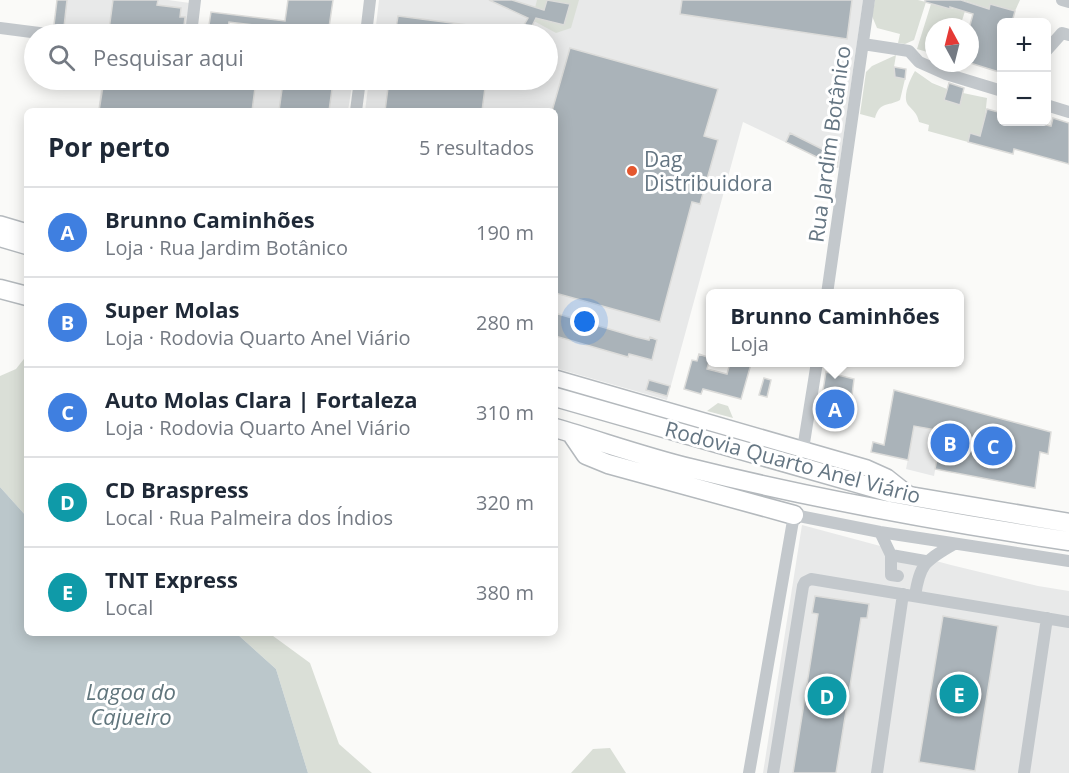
<!DOCTYPE html>
<html lang="pt">
<meta charset="utf-8">
<style>
:root{--surface:#fff;--page:#f2f2f3;--text:#1f2937;--muted:#747a83;--line:#e0e1e3;--accent:#e4572e}
body{margin:0;font-family:"Open Sans",sans-serif;background:var(--page);color:var(--text)}
.controls{position:absolute;right:18px;top:18px;display:grid;overflow:hidden;border-radius:9px;box-shadow:0 3px 15px #0003}
.controls button{width:54px;height:54px;display:grid;place-items:center;padding:0;border:0;border-bottom:2px solid var(--line);background:var(--surface);color:var(--text);font:30px sans-serif}
.compass{position:absolute;left:925px;top:18px;width:54px;height:54px;border-radius:50%;background:var(--surface);box-shadow:0 3px 15px #0003;rotate:353deg}
.you{position:absolute;left:585px;top:322px;width:21px;height:21px;margin:-15px;border:4px solid #fff;border-radius:50%;background:#1a73e8;box-shadow:0 0 0 9px #1a73e833}
.badge{display:grid;place-items:center;width:39px;height:39px;border-radius:50%;background:var(--accent);color:#fff;font-size:20px;font-weight:700}
.pin{position:absolute;translate:-50% -50%;border:3px solid #fff;box-shadow:0 2px 6px #0006}
.popup{position:absolute;left:706px;top:289px;width:258px;height:78px;box-sizing:border-box;display:grid;place-content:center;border-radius:9px;background:var(--surface);filter:drop-shadow(0 2px 4px #0005);font-size:20px;white-space:nowrap;color:var(--muted)}
.popup b{font-size:22px;color:var(--text)}
.popup::after{content:'';position:absolute;left:50%;top:100%;margin-left:-12px;border:12px solid transparent;border-top-color:var(--surface)}
.list{margin:0;padding:0;list-style:none}
h2{display:flex;justify-content:space-between;align-items:center;height:78px;margin:0;padding:0 24px;font-size:26px}
h2 small{font-size:20px;font-weight:400;color:var(--muted)}
.list li{display:grid;grid-template-columns:39px 1fr auto;gap:18px;align-items:center;box-sizing:border-box;height:90px;padding:0 24px;border-top:2px solid var(--line)}
.list b{display:block;font-size:22px;white-space:nowrap}
.list p{margin:0;font-size:20px;white-space:nowrap;color:var(--muted)}
.list em{font-size:20px;font-style:normal;color:var(--muted)}
.icon{flex:none;width:33px;height:33px;fill:none;stroke:currentColor;stroke-width:2;stroke-linecap:round;stroke-linejoin:round}
.map{position:relative;flex:none;width:1069px;height:773px;overflow:hidden}
.search{position:absolute;background:var(--surface);box-shadow:0 3px 15px #0003;left:24px;top:24px;width:534px;height:66px;display:flex;align-items:center;gap:15px;box-sizing:border-box;padding:0 21px;border-radius:33px;color:var(--muted);font-size:22px}
.panel{position:absolute;background:var(--surface);box-shadow:0 3px 15px #0003;left:24px;top:108px;width:534px;height:528px;border-radius:9px}
.map>svg:first-child{display:block}
.built{fill:#e8e9e9}
.green{fill:#dadfd7}
.water{fill:#bbc7cb}
.building{fill:#aab3b9;stroke:#dcdcda;stroke-width:1.5}
.lines{fill:none;stroke-linecap:round;stroke-linejoin:round}
.major-casing{stroke:#b5babe;stroke-width:18}
.highway-casing{stroke:#b4b9bd;stroke-width:21}
.minor{stroke:#c3c8cc;stroke-width:12}
.major{stroke:#fff;stroke-width:15}
.highway{stroke:#fff;stroke-width:18}
.poi-dot{fill:#e4572e;stroke:#fff;stroke-width:2}
.labels{text-anchor:middle;dominant-baseline:central;stroke-width:6;stroke-linejoin:round;paint-order:stroke}
.street-label{font-size:21px;fill:#657683;stroke:#fff}
.poi-label{font-size:21px;fill:#657683;stroke:#fff;text-anchor:start}
.water-label{font-size:22px;font-style:italic;fill:#60757c;stroke:#fff}
</style>
<div class="map">
<svg width="1069" height="773" viewBox="0 0 1069 773">
<rect width="100%" height="100%" fill="#fafaf8"/>
<path class="built" d="M67 0H168L190 3 185 34H139L109 30V34L63 28Z
M379 0H863L839 168 743 122 667 400 555 368V111H365L369 80H548V34H375Z
M102 80H313L352 85 348 111H98Z
M920 397 947 404 934 476 906 469Z
M802 525 951 565 1038 586 1069 591V773H763Z"/>
<path class="green" d="M537 0H579L571 28 556 33 532 20Z
M875 0H918L926 2 914 40 905 44 898 43 900 34 877 28 872 16Z
M963 0H1020L1015 11 991 4 989 9Z
M931 4 965 11 960 27H934V54L917 49Z
M896 55 894 67 895 77 905 79 900 100C887 107 880 101 875 118L860 114 866 72 872 66Z
M915 71 932 83 947 89 944 100 960 105 963 93 987 98 985 118 980 136 970 133 968 142 928 131 929 125 919 122C917 113 914 112 908 105 902 97 910 79 915 71Z
M27 355V517L0 487V376L16 369Z
M718 403 728 406 733 418 707 411Z
M236 633H269L310 663 339 744 372 773H308L276 669Z
M610 748 626 773H571L593 749Z"/>
<path class="water" d="M0 487 27 517V633H236L276 669 308 773H0Z"/>
<path class="building" d="M57 0H67L64 27 54 25Z
M113 0H158L157 5 181 8 180 17H185L183 34H139L109 30Z
M288 0H333L328 34H260L261 26 229 22 227 34H218V26L209 25 211 12 285 21Z
M489 0H512L544 10 547 0 570 4 564 25 536 18 531 28 524 25 528 18Z
M682 0H852L847 39 680 14Z
M925 0H961L989 9 990 4 1015 11 1012 22H1002V63L999 72 970 63V25L973 14 950 7V9L925 2Z
M398 16 506 30V34H395Z
M570 48 718 89 704 136 718 140 700 204 692 202 660 322 555 293V111H552Z
M894 67 906 69 905 79 895 77Z
M104 80H256L252 111H99Z
M389 80H486L482 111H385Z
M283 82 332 89 329 111H279Z
M949 83 964 88 960 105 944 100Z
M987 109 1002 113V122H1033L1051 126 1053 118 1069 123V164L1014 149 1013 154 968 142 970 133 980 136Z
M790 133 838 157 837 167 786 142Z
M555 313 636 337 649 340 650 337 657 340 652 360 629 354 628 357 555 336Z
M699 354 710 358 707 369 727 374 730 363 751 364 741 399 703 389 701 394 684 389 692 360 697 361Z
M826 372 854 379 849 420 819 415Z
M764 378 771 380 767 397 759 395Z
M649 380 670 386 667 396 646 390Z
M894 390 1051 432 1048 454 1040 452 1035 488 935 469 942 431 914 426 908 460 871 452 873 442 884 445Z
M815 596 869 604 867 618H861L836 773H793L818 614 812 613Z
M943 616 998 626 975 771 919 762Z"/>
<g class="lines">
<g class="major-casing">
<path id="major" d="M0 224 27 232
M555 378 867 468 887 477 911 496"/>
</g>
<g class="highway-casing">
<path id="highway" d="M0 237 27 245
M0 289 27 296
M555 397 892 493 1069 523
M555 428C600 441 645 457 690 468 815 499 942 522 1069 541
M571 433 586 455 608 464 794 515"/>
</g>
<path class="minor" d="M1062 0 1069 2
M0 28 47 34
M191 34 195 0
M366 34 370 0
M863 44 909 51 919 62 946 74 1002 91
M1046 51 1062 33 1069 35
M1046 105 1069 112
M356 111 360 80
M827 294 869 0
M803 449 817 362
M880 532 891 555V575L898 576
M891 555 925 561
M915 596C920 562 926 561 954 544
M749 773 794 515 880 532 1069 561
M773 773 803 586 805 582 811 579 1069 622
M877 773 903 594
M1024 773 1047 618"/>
<use href="#major" class="major"/>
<use href="#highway" class="highway"/>
</g>
<circle class="poi-dot" cx="632" cy="171" r="6"/>
<g class="labels">
<g class="street-label">
<text transform="translate(829 144) rotate(-82)">Rua Jardim Botânico</text>
<text transform="translate(793 462) rotate(15)">Rodovia Quarto Anel Viário</text>
</g>
<g class="poi-label">
<text x="644" y="159">Dag<tspan x="644" dy="24">Distribuidora</tspan></text>
</g>
<g class="water-label">
<text x="131" y="691">Lagoa do<tspan x="131" dy="25">Cajueiro</tspan></text>
</g>
</g>
</svg>
<div class="controls">
<button>+</button>
<button>−</button>
</div>
<svg class="compass" viewBox="-18 -18 36 36"><path d="M0-13l5 13h-10z" fill="#e53935"/><path d="M0 13l5-13h-10z" fill="#747a83"/></svg>
<div class="you"></div>
<div class="pin badge" style="left:835px;top:409px;background:#3f7fe0">A</div>
<div class="popup"><b>Brunno Caminhões</b>Loja</div>
<div class="pin badge" style="left:950px;top:443px;background:#3f7fe0">B</div>
<div class="pin badge" style="left:993px;top:446px;background:#3f7fe0">C</div>
<div class="pin badge" style="left:827px;top:696px;background:#0f9aa8">D</div>
<div class="pin badge" style="left:959px;top:694px;background:#0f9aa8">E</div>
<div class="search"><svg class="icon" aria-label="search" viewBox="0 0 24 24"><circle cx="10" cy="10" r="6"/><path d="M15 15l6 6"/></svg>Pesquisar aqui</div>
<section class="panel">
<h2>Por perto<small>5 resultados</small></h2>
<ul class="list">
<li><span class="badge" style="background:#3f7fe0">A</span><div><b>Brunno Caminhões</b><p>Loja · Rua Jardim Botânico</p></div><em>190 m</em></li>
<li><span class="badge" style="background:#3f7fe0">B</span><div><b>Super Molas</b><p>Loja · Rodovia Quarto Anel Viário</p></div><em>280 m</em></li>
<li><span class="badge" style="background:#3f7fe0">C</span><div><b>Auto Molas Clara | Fortaleza</b><p>Loja · Rodovia Quarto Anel Viário</p></div><em>310 m</em></li>
<li><span class="badge" style="background:#0f9aa8">D</span><div><b>CD Braspress</b><p>Local · Rua Palmeira dos Índios</p></div><em>320 m</em></li>
<li><span class="badge" style="background:#0f9aa8">E</span><div><b>TNT Express</b><p>Local</p></div><em>380 m</em></li>
</ul>
</section>
</div>
